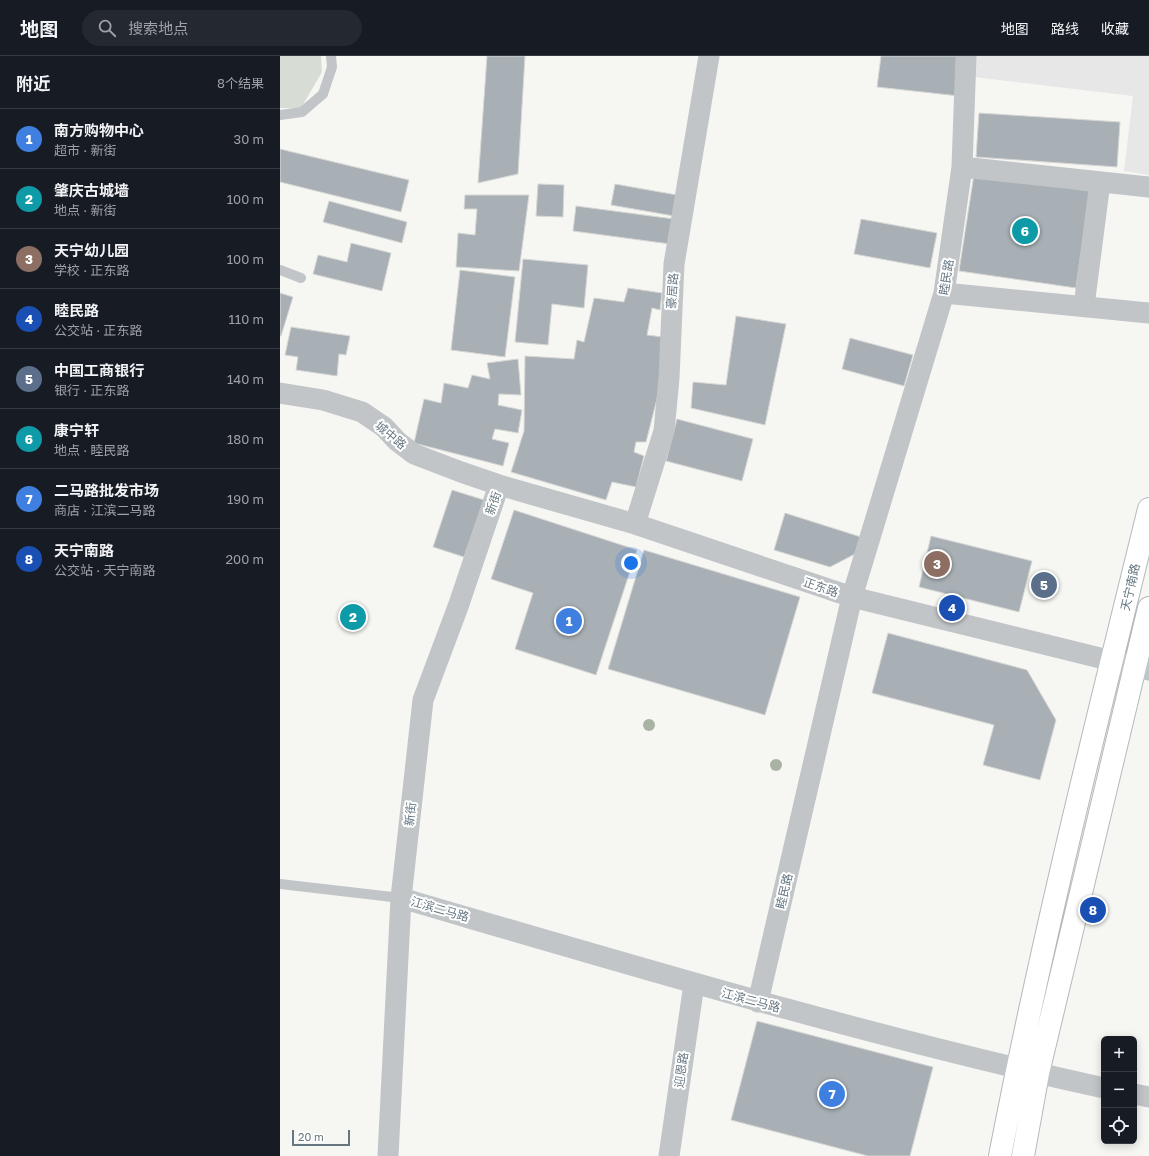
<!DOCTYPE html>
<html lang="zh">
<meta charset="utf-8">
<style>
:root{--surface:#171b24;--page:#242831;--text:#f1f3f6;--muted:#9ea1a6;--line:#363941;--accent:#da4f2e}
body{margin:0;font-family:"Golos Text","Noto Sans SC",sans-serif;background:var(--page);color:var(--text)}
.controls{position:absolute;right:12px;bottom:12px;display:grid;overflow:hidden;border-radius:6px;box-shadow:0 2px 10px #0003}
.controls button{width:36px;height:36px;display:grid;place-items:center;padding:0;border:0;border-bottom:1px solid var(--line);background:var(--surface);color:var(--text);font:20px sans-serif}
.scale{position:absolute;left:12px;bottom:10px;width:58px;box-sizing:border-box;padding-left:4px;border:2px solid #667782;border-top:0;font-size:11px;line-height:14px;white-space:nowrap;color:#667782;-webkit-text-stroke:3px #fff;paint-order:stroke}
.you{position:absolute;left:351px;top:507px;width:14px;height:14px;margin:-10px;border:3px solid #fff;border-radius:50%;background:#1a73e8;box-shadow:0 0 0 6px #1a73e833}
.badge{display:grid;place-items:center;width:26px;height:26px;border-radius:50%;background:var(--accent);color:#fff;font-size:13px;font-weight:700}
.pin{position:absolute;translate:-50% -50%;border:2px solid #fff;box-shadow:0 1px 4px #0006}
.list{margin:0;padding:0;list-style:none}
h2{display:flex;justify-content:space-between;align-items:center;height:52px;margin:0;padding:0 16px;font-size:17px}
h2 small{font-size:13px;font-weight:400;color:var(--muted)}
.list li{display:grid;grid-template-columns:26px 1fr auto;gap:12px;align-items:center;box-sizing:border-box;height:60px;padding:0 16px;border-top:1px solid var(--line)}
.list b{display:block;font-size:15px;white-space:nowrap}
.list p{margin:0;font-size:13px;white-space:nowrap;color:var(--muted)}
.list em{font-size:13px;font-style:normal;color:var(--muted)}
.icon{flex:none;width:22px;height:22px;fill:none;stroke:currentColor;stroke-width:2;stroke-linecap:round;stroke-linejoin:round}
.map{position:relative;flex:none;width:869px;height:1100px;overflow:hidden}
header{display:flex;align-items:center;gap:24px;box-sizing:border-box;height:56px;padding:0 20px;background:var(--surface);border-bottom:1px solid var(--line)}
header strong{font-size:19px}
nav{display:flex;gap:22px;margin-inline-start:auto;font-size:14px}
.search{width:280px;height:36px;background:var(--page);display:flex;align-items:center;gap:10px;box-sizing:border-box;padding:0 14px;border-radius:22px;color:var(--muted);font-size:15px}
main{display:flex}
aside{flex:1;background:var(--surface)}
.map>svg:first-child{display:block}
.built{fill:#e6e7e6}
.green{fill:#d7ddd4}
.building{fill:#a8b0b5;stroke:#d7d7d5}
.lines{fill:none;stroke-linecap:round;stroke-linejoin:round}
.secondary-casing{stroke:#b4b9bc;stroke-width:24}
.service{stroke:#c1c5c8;stroke-width:10}
.minor{stroke:#c1c5c8;stroke-width:21}
.secondary{stroke:#fff;stroke-width:22}
.tree{fill:#a9b2a5}
.labels{text-anchor:middle;dominant-baseline:central;stroke-width:4;stroke-linejoin:round;paint-order:stroke}
.street-label{font-size:12px;fill:#667782;stroke:#fff}
</style>
<header>
<strong>地图</strong>
<div class="search"><svg class="icon" aria-label="search" viewBox="0 0 24 24"><circle cx="10" cy="10" r="6"/><path d="M15 15l6 6"/></svg>搜索地点</div>
<nav><a>地图</a><a>路线</a><a>收藏</a></nav>
</header>
<main>
<aside>
<h2>附近<small>8个结果</small></h2>
<ul class="list">
<li><span class="badge" style="background:#3f7fe0">1</span><div><b>南方购物中心</b><p>超市 · 新街</p></div><em>30 m</em></li>
<li><span class="badge" style="background:#0f9aa8">2</span><div><b>肇庆古城墙</b><p>地点 · 新街</p></div><em>100 m</em></li>
<li><span class="badge" style="background:#8d6e63">3</span><div><b>天宁幼儿园</b><p>学校 · 正东路</p></div><em>100 m</em></li>
<li><span class="badge" style="background:#1a4fb4">4</span><div><b>睦民路</b><p>公交站 · 正东路</p></div><em>110 m</em></li>
<li><span class="badge" style="background:#5c6f8a">5</span><div><b>中国工商银行</b><p>银行 · 正东路</p></div><em>140 m</em></li>
<li><span class="badge" style="background:#0f9aa8">6</span><div><b>康宁轩</b><p>地点 · 睦民路</p></div><em>180 m</em></li>
<li><span class="badge" style="background:#3f7fe0">7</span><div><b>二马路批发市场</b><p>商店 · 江滨二马路</p></div><em>190 m</em></li>
<li><span class="badge" style="background:#1a4fb4">8</span><div><b>天宁南路</b><p>公交站 · 天宁南路</p></div><em>200 m</em></li>
</ul>
</aside>
<div class="map">
<svg width="869" height="1100" viewBox="0 0 869 1100">
<rect width="100%" height="100%" fill="#f6f6f3"/>
<path class="built" d="M686 0H869V119L844 115 853 40 686 20Z"/>
<path class="green" d="M0 0H41L42 16 21 52H0Z"/>
<path class="building" d="M207 0H245L238 118 198 127Z
M601 0H680L679 40 597 31Z
M699 57 840 66 837 111 696 101Z
M0 93 129 124 121 156 0 126Z
M694 118 810 135 796 232 679 215Z
M258 128 284 129 283 161 256 160Z
M335 128 397 139 394 160 331 149Z
M185 139H249L239 215 176 211 178 177 195 179 197 153H184Z
M49 145 127 166 122 187 43 166Z
M296 150 394 163 390 188 293 175Z
M581 163 657 177 650 212 574 198Z
M71 187 111 197 102 235 33 218 38 199 67 206Z
M243 203 308 209 304 252 272 248 268 289 235 286Z
M180 214 235 221 225 301 171 294Z
M348 232 382 237 380 254 372 252 367 279 383 281 380 331 366 386H356L354 396 364 400 356 431 332 426 326 444 231 416 244 375 245 300 294 303 297 284 304 286 314 242 344 246Z
M0 237 13 241 1 280H0Z
M456 260 506 268 485 369 411 352 413 326 446 329Z
M11 271 70 280 66 299 59 298 57 320 16 314 18 301 5 299Z
M570 282 633 299 624 330 562 313Z
M238 303 241 339 219 338 218 349 242 354 238 377 215 373 212 383 229 387 223 410 134 387 144 343 161 347 164 327 188 332 192 319 210 323 207 307Z
M397 363 473 383 462 425 386 405Z
M172 434 204 444 184 501 153 491Z
M234 454 357 494 316 619 235 593 253 537 211 523Z
M505 457 581 481 575 498 550 511 494 494Z
M651 480 752 505 739 556 639 531Z
M364 494 520 541 485 659 328 613Z
M608 577 747 614 776 664 760 724 703 709 714 669 592 637Z
M477 965 653 1011 630 1100H588L451 1064Z"/>
<g class="lines">
<g class="secondary-casing">
<path id="secondary" d="M720 1100C762 883 816 668 869 453
M743 1100 758 1017 869 552"/>
</g>
<path class="service" d="M0 59 22 56 43 38 52 11 51 0
M0 214 21 222
M0 828 121 842"/>
<path class="minor" d="M682 111 869 131
M664 237 869 257
M804 250 820 126
M0 337 43 344 82 356 104 371 117 385 134 398 181 416 219 429 355 468 572 541 869 614
M355 468 384 375 389 322 394 208 429 0
M121 842C354 910 587 980 824 1032
M478 946 572 541 664 237 682 111 686 0
M854 1038 869 1041
M108 1100 121 842 143 644 179 548 219 429
M389 1100 414 928"/>
<use href="#secondary" class="secondary"/>
</g>
<g class="tree">
<circle cx="369" cy="669" r="6"/>
<circle cx="496" cy="709" r="6"/>
</g>
<g class="labels">
<g class="street-label">
<text transform="translate(666 221) rotate(-81)">睦民路</text>
<text transform="translate(392 235) rotate(-86)">豪居路</text>
<text transform="translate(111 379) rotate(40)">城中路</text>
<text transform="translate(213 447) rotate(-71)">新街</text>
<text transform="translate(541 531) rotate(19)">正东路</text>
<text transform="translate(850 531) rotate(-77)">天宁南路</text>
<text transform="translate(130 758) rotate(-84)">新街</text>
<text transform="translate(504 835) rotate(-77)">睦民路</text>
<text transform="translate(160 853) rotate(16)">江滨二马路</text>
<text transform="translate(471 944) rotate(15)">江滨二马路</text>
<text transform="translate(401 1014) rotate(-82)">迎恩路</text>
</g>
</g>
</svg>
<div class="controls">
<button>+</button>
<button>−</button>
<button><svg class="icon" aria-label="locate" viewBox="0 0 24 24"><circle cx="12" cy="12" r="6"/><path d="M12 2v4M12 18v4M2 12h4M18 12h4"/></svg></button>
</div>
<div class="scale">20 m</div>
<div class="you"></div>
<div class="pin badge" style="left:289px;top:565px;background:#3f7fe0">1</div>
<div class="pin badge" style="left:73px;top:561px;background:#0f9aa8">2</div>
<div class="pin badge" style="left:657px;top:508px;background:#8d6e63">3</div>
<div class="pin badge" style="left:672px;top:552px;background:#1a4fb4">4</div>
<div class="pin badge" style="left:764px;top:529px;background:#5c6f8a">5</div>
<div class="pin badge" style="left:745px;top:175px;background:#0f9aa8">6</div>
<div class="pin badge" style="left:552px;top:1038px;background:#3f7fe0">7</div>
<div class="pin badge" style="left:813px;top:854px;background:#1a4fb4">8</div>
</div>
</main>
